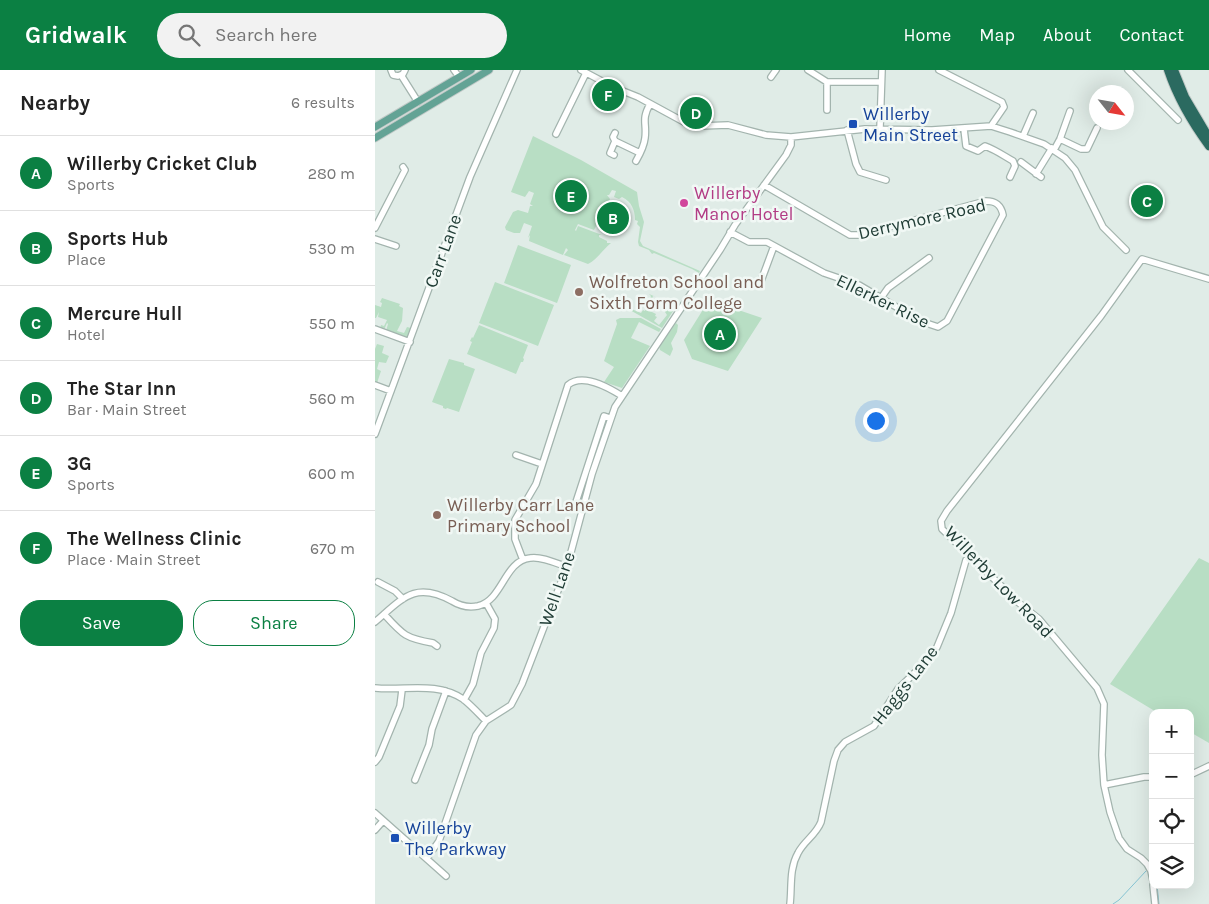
<!DOCTYPE html>
<meta charset="utf-8">
<style>
:root{--surface:#fff;--page:#f2f2f2;--text:#222;--muted:#767676;--line:#e0e0e0;--accent:#0b8043}
body{margin:0;font-family:Karla,sans-serif;background:var(--page);color:var(--text)}
.controls{position:absolute;right:15px;bottom:15px;display:grid;overflow:hidden;border-radius:10px;box-shadow:0 5px 20px #0002}
.controls button{width:45px;height:45px;display:grid;place-items:center;padding:0;border:0;border-bottom:1px solid var(--line);background:var(--surface);color:var(--text);font:25px sans-serif}
.compass{position:absolute;left:714px;top:15px;width:45px;height:45px;border-radius:50%;background:var(--surface);box-shadow:0 5px 20px #0002;rotate:121deg}
.you{position:absolute;left:500px;top:350px;width:18px;height:18px;margin:-12px;border:4px solid #fff;border-radius:50%;background:#1a73e8;box-shadow:0 0 0 8px #1a73e833}
.badge{display:grid;place-items:center;width:32px;height:32px;border-radius:50%;background:var(--accent);color:#fff;font-size:16px;font-weight:700}
.pin{position:absolute;translate:-50% -50%;border:2px solid #fff;box-shadow:0 1px 5px #0006}
.list{margin:0;padding:0;list-style:none}
h2{display:flex;justify-content:space-between;align-items:center;height:65px;margin:0;padding:0 20px;font-size:21px}
h2 small{font-size:16px;font-weight:400;color:var(--muted)}
.list li{display:grid;grid-template-columns:32px 1fr auto;gap:15px;align-items:center;box-sizing:border-box;height:75px;padding:0 20px;border-top:1px solid var(--line)}
.list b{display:block;font-size:19px;white-space:nowrap}
.list p{margin:0;font-size:16px;white-space:nowrap;color:var(--muted)}
.list em{font-size:16px;font-style:normal;color:var(--muted)}
.actions{display:flex;gap:10px;padding:15px 20px}
.actions a{flex:1;padding:11px 0;border:1px solid var(--accent);border-radius:20px;text-align:center;font-size:18px;color:var(--accent)}
.actions .main{background:var(--accent);color:#fff}
.icon{flex:none;width:28px;height:28px;fill:none;stroke:currentColor;stroke-width:2;stroke-linecap:round;stroke-linejoin:round}
.map{position:relative;flex:none;width:834px;height:834px;overflow:hidden}
header{display:flex;align-items:center;gap:30px;box-sizing:border-box;height:70px;padding:0 25px;background:var(--accent);color:#fff}
header strong{font-size:24px}
nav{display:flex;gap:28px;margin-inline-start:auto;font-size:18px}
.search{width:350px;height:45px;background:var(--page);display:flex;align-items:center;gap:12px;box-sizing:border-box;padding:0 18px;border-radius:28px;color:var(--muted);font-size:19px}
main{display:flex}
aside{flex:1;background:var(--surface)}
.map>svg:first-child{display:block}
.green{fill:#b8dec4}
.lines{fill:none;stroke-linecap:round;stroke-linejoin:round}
.stream{stroke:#86c4d3;stroke-width:1}
.minor-casing{stroke:#a3b4ae;stroke-width:8}
.major-casing{stroke:#c1c9c7;stroke-width:9}
.highway-casing{stroke:#c1c9c7;stroke-width:10}
.minor{stroke:#fff;stroke-width:5.5}
.major{stroke:#63a395;stroke-width:7}
.highway{stroke:#2b6a60;stroke-width:8}
.transit-dot{fill:#1a4fb4;stroke:#f1f8f5;stroke-width:2}
.hotel-dot{fill:#d1479c;stroke:#f1f8f5;stroke-width:2}
.education-dot{fill:#8d6e63;stroke:#f1f8f5;stroke-width:2}
.labels{text-anchor:middle;dominant-baseline:central;stroke-width:5;stroke-linejoin:round;paint-order:stroke}
.transit-label{font-size:18px;fill:#164399;stroke:#f1f8f5;text-anchor:start}
.hotel-label{font-size:18px;fill:#b23c85;stroke:#f1f8f5;text-anchor:start}
.street-label{font-size:18px;fill:#203d36;stroke:#f1f8f5}
.education-label{font-size:18px;fill:#785e54;stroke:#f1f8f5;text-anchor:start}
</style>
<header>
<strong>Gridwalk</strong>
<div class="search"><svg class="icon" aria-label="search" viewBox="0 0 24 24"><circle cx="10" cy="10" r="6"/><path d="M15 15l6 6"/></svg>Search here</div>
<nav><a>Home</a><a>Map</a><a>About</a><a>Contact</a></nav>
</header>
<main>
<aside>
<h2>Nearby<small>6 results</small></h2>
<ul class="list">
<li><span class="badge">A</span><div><b>Willerby Cricket Club</b><p>Sports</p></div><em>280 m</em></li>
<li><span class="badge">B</span><div><b>Sports Hub</b><p>Place</p></div><em>530 m</em></li>
<li><span class="badge">C</span><div><b>Mercure Hull</b><p>Hotel</p></div><em>550 m</em></li>
<li><span class="badge">D</span><div><b>The Star Inn</b><p>Bar · Main Street</p></div><em>560 m</em></li>
<li><span class="badge">E</span><div><b>3G</b><p>Sports</p></div><em>600 m</em></li>
<li><span class="badge">F</span><div><b>The Wellness Clinic</b><p>Place · Main Street</p></div><em>670 m</em></li>
</ul>
<div class="actions"><a class="main">Save</a><a>Share</a></div>
</aside>
<div class="map">
<svg width="834" height="834" viewBox="0 0 834 834">
<rect width="100%" height="100%" fill="#e0ece7"/>
<path class="green" d="M158 66 206 90 262 122 264 136 269 152 265 171 268 176 325 201 324 203 317 199 279 183 277 184 274 180 264 176 263 172 265 157 262 154 263 151 260 150C260 140 257 132 247 127L244 129 239 127 241 121 237 120 234 125H232L235 129 219 160 203 154 200 160 201 161 203 156 227 165H224V167L232 171V173H236C228 179 223 189 213 194L189 185 193 180 191 178 188 185 154 171 155 165 153 168 157 156 149 153 145 163H139L131 160 130 157 138 142 143 140 153 143 155 136H158L155 134 159 123 154 121 150 127 136 122Z
M143 175 196 195 182 233 129 213Z
M120 212 179 235 163 276 104 253Z
M274 224 281 227 278 226 273 240 281 244 280 246 282 247 279 251 284 255 292 245 290 242 294 232 285 227 302 235 287 258 253 239 251 235 254 236V238L266 243 268 240 270 241 276 226Z
M7 228 25 234 24 236 28 238 27 251 22 261 29 263 32 257 36 258 33 266 31 267 11 261 13 254 12 253 9 260 5 259 6 255 9 256 12 250 3 247 4 242 1 248H0V235L6 237 7 233 5 232Z
M334 230 387 248 353 301 317 289 309 270Z
M245 248H266L286 259 284 262 264 252 256 268 275 276 247 318 229 312 239 297 229 291 242 254 241 250Z
M301 253 303 255 302 262 296 273 298 279 295 286 285 280 284 276Z
M104 255 153 275 148 288 149 289 148 292H146L141 304 92 284 97 272 95 271 97 267 98 268Z
M2 274 9 276 7 283 14 286 11 293 4 292 2 299 6 301 2 313H0V279Z
M74 289 89 293V295L100 299 84 342 72 338 71 339 68 338V336L57 332Z
M824 488 834 493V673L815 662V643H783L735 614Z"/>
<g class="lines">
<path class="stream" d="M782 815 784 834
M738 834 744 830 771 801"/>
<g class="minor-casing">
<path id="minor" d="M16 0 18 5 23 6 28 4 30 0
M79 0 84 7
M206 0 238 17 263 27 309 52 326 56 353 55 391 65 416 67 490 59 557 60 616 56 635 62 669 74 690 88 700 100 728 157 751 180
M433 0 452 12H506
M564 0 627 32 629 37 616 56
M753 0 803 50
M26 5 43 32
M396 7 401 0
M452 12V40
M505 58 507 0
M589 59 591 76 603 81 610 76C621 80 629 86 638 91L640 96 635 107
M472 60 481 94 485 102 511 110
M240 63 238 67 240 71 265 83
M181 64 211 3
M648 66 658 43
M685 69 706 79H712L722 58
M679 80 685 69 695 41
M239 85 235 83 240 71
M261 91C265 84 269 77 270 68 272 53 266 50 275 34
M646 92 666 107
M661 104 677 78
M0 158 30 100 28 97
M355 162 374 172H392L449 203 484 215 545 251 563 257 572 251 628 145C626 135 621 131 611 131L484 165H475L389 115
M0 169 21 176
M386 211 399 176
M506 228 513 218 554 188
M0 259 35 272
M0 315 16 321
M0 364 95 107 142 0
M141 385 167 394
M208 434 201 432 229 346 235 348
M148 490 140 469V450L161 414 193 315C207 303 233 317 247 326
M3 512 20 521 28 529
M9 544C28 565 30 568 58 573L62 576
M0 552C28 528 40 511 77 531 85 536 93 538 103 536 128 530 129 491 155 488 166 486 181 493 192 497
M0 618C30 621 61 611 88 629 96 635 104 644 111 651
M89 630 98 614 106 583 119 558 120 549 111 533
M0 692 4 687 25 636 27 620
M815 705 834 696
M40 710 54 675 57 659 71 621
M729 715 769 707H778
M0 743 71 806
M0 760 8 751
M52 788 64 771 101 665 111 651 136 635 147 614 192 497 217 404 240 337 345 180 360 155 411 85 416 75V67
M778 811 776 801 772 794 766 788 752 779 744 768 735 742 729 715 727 685 729 634 722 618 664 549 644 533 567 459 566 451 572 441 726 246 767 189 834 209
M778 815 780 834
M415 834C417 817 414 799 423 783 429 771 441 765 446 752L459 691 463 680 470 672 499 656 523 619 553 590 562 577 576 543 591 490 598 487"/>
</g>
<g class="major-casing">
<path id="major" d="M0 57 96 0
M0 68 114 0"/>
</g>
<g class="highway-casing">
<path id="highway" d="M793 0C802 27 817 53 834 76
M799 0 810 27 833 66"/>
</g>
<use href="#minor" class="minor"/>
<use href="#major" class="major"/>
<use href="#highway" class="highway"/>
</g>
<g class="transit-dot">
<rect x="473" y="49" width="10" height="10" rx="2.5"/>
<rect x="15" y="763" width="10" height="10" rx="2.5"/>
</g>
<circle class="hotel-dot" cx="309" cy="133" r="5"/>
<g class="education-dot">
<circle cx="204" cy="222" r="5"/>
<circle cx="62" cy="445" r="5"/>
</g>
<g class="labels">
<g class="transit-label">
<text x="488" y="44">Willerby<tspan x="488" dy="21">Main Street</tspan></text>
<text x="30" y="758">Willerby<tspan x="30" dy="21">The Parkway</tspan></text>
</g>
<g class="hotel-label">
<text x="319" y="123">Willerby<tspan x="319" dy="21">Manor Hotel</tspan></text>
</g>
<g class="street-label">
<text transform="translate(547 149) rotate(-13)">Derrymore Road</text>
<text transform="translate(68 181) rotate(-70)">Carr Lane</text>
<text transform="translate(508 231) rotate(26)">Ellerker Rise</text>
<text transform="translate(624 512) rotate(46)">Willerby Low Road</text>
<text transform="translate(182 519) rotate(-71)">Well Lane</text>
<text transform="translate(530 615) rotate(-52)">Haggs Lane</text>
</g>
<g class="education-label">
<text x="214" y="212">Wolfreton School and<tspan x="214" dy="21">Sixth Form College</tspan></text>
<text x="72" y="435">Willerby Carr Lane<tspan x="72" dy="21">Primary School</tspan></text>
</g>
</g>
</svg>
<div class="controls">
<button>+</button>
<button>−</button>
<button><svg class="icon" aria-label="locate" viewBox="0 0 24 24"><circle cx="12" cy="12" r="6"/><path d="M12 2v4M12 18v4M2 12h4M18 12h4"/></svg></button>
<button><svg class="icon" aria-label="layers" viewBox="0 0 24 24"><path d="M12 4l9 5-9 5-9-5zM3 14l9 5 9-5"/></svg></button>
</div>
<svg class="compass" viewBox="-18 -18 36 36"><path d="M0-13l5 13h-10z" fill="#e53935"/><path d="M0 13l5-13h-10z" fill="#767676"/></svg>
<div class="you"></div>
<div class="pin badge" style="left:345px;top:264px">A</div>
<div class="pin badge" style="left:238px;top:148px">B</div>
<div class="pin badge" style="left:772px;top:131px">C</div>
<div class="pin badge" style="left:321px;top:43px">D</div>
<div class="pin badge" style="left:196px;top:126px">E</div>
<div class="pin badge" style="left:233px;top:25px">F</div>
</div>
</main>
